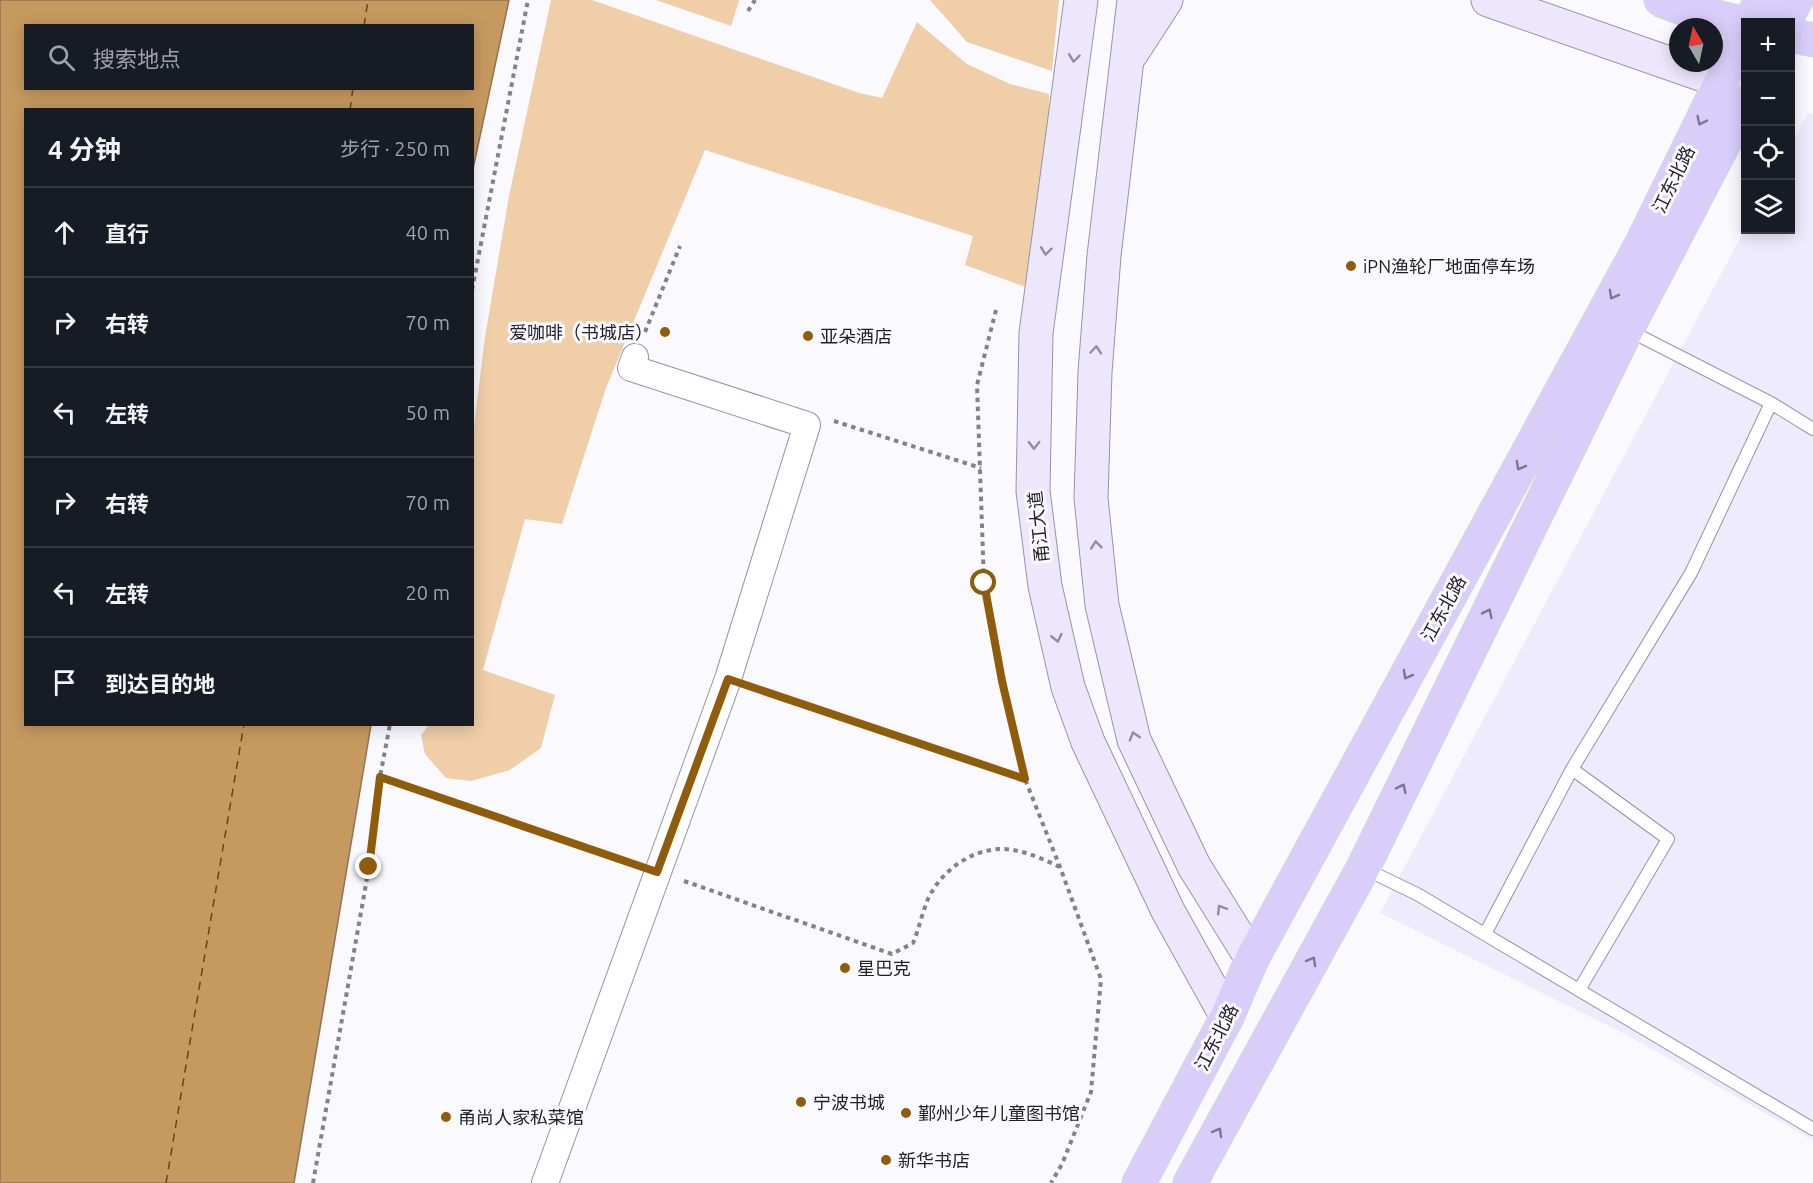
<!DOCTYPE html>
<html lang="zh">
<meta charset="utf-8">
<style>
:root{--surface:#171b24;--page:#20242c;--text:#f1f3f6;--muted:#9ea1a6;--line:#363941}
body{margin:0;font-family:Ubuntu,"Noto Sans SC",sans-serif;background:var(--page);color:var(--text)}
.controls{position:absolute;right:18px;top:18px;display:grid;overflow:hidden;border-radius:0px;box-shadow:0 3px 15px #0003}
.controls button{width:54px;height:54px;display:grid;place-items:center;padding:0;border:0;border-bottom:2px solid var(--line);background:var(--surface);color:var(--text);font:30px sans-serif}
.compass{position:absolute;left:1669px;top:18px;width:54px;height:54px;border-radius:50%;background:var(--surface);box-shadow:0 3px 15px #0003;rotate:351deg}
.stop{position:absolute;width:18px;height:18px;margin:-14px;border:4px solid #8e5c0a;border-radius:50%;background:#fff}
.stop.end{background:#8e5c0a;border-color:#fff;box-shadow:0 2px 6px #0008}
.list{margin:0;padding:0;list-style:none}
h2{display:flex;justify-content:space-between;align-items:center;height:78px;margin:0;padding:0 24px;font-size:26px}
h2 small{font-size:20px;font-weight:400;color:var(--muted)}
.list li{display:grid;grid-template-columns:39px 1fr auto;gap:18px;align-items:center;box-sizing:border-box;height:90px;padding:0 24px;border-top:2px solid var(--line)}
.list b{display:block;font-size:22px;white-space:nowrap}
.list em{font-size:20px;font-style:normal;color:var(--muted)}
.icon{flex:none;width:33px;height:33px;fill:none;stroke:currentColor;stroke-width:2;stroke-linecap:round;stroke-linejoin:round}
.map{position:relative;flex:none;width:1813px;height:1183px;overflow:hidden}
.search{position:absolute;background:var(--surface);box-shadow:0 3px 15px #0003;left:24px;top:24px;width:450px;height:66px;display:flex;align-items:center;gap:15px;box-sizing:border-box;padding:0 21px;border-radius:0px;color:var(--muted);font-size:22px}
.panel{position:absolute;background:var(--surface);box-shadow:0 3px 15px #0003;left:24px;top:108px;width:450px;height:618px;border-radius:0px}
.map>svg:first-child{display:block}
.built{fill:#efebfe}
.green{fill:#efcea8}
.water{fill:#c69960;stroke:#94744f;stroke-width:1.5;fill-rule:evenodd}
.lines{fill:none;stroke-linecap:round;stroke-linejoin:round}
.ferry{stroke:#65451a;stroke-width:1.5;stroke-dasharray:8 6;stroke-linecap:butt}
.lane-casing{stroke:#9793a9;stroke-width:14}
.street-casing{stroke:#9793a9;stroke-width:28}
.secondary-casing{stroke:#9793a9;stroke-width:35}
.primary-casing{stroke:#d7d6d8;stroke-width:35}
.path{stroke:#848289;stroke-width:4;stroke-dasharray:4.5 4.5;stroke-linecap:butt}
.lane{stroke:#fff;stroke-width:12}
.street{stroke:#fff;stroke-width:26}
.secondary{stroke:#ece7fd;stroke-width:33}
.primary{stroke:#d9cefa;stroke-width:33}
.primary-bridge-casing{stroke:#d7d6d8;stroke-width:35;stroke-linecap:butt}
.primary-bridge{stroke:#d9cefa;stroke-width:33}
.oneway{stroke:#908d9c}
.oneway2{stroke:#7c7690}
.route{stroke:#8e5c0a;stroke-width:8}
.poi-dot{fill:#8e5c0a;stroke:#faf9fe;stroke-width:2}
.labels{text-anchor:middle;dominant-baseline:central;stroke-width:6;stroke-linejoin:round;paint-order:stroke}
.street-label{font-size:18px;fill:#201e26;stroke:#faf9fe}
.poi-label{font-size:18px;fill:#201e26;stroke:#faf9fe;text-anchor:start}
</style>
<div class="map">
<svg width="1813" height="1183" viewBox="0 0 1813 1183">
<rect width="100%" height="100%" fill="#faf9fe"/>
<path class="built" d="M1808 113 1813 114V1140L1625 1034 1380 913 1745 229 1790 230 1791 145Z"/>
<path class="green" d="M551 0H592L859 93 882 98 917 22 967 64 1010 84 1049 94 1047 245 1028 288 965 265 973 236 705 150 606 388 562 524 525 519 483 670 555 695 541 748 510 770 471 781 446 778 425 754 421 735 429 725 472 724 473 434 485 337 509 196Z
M656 0H739L731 26Z
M930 0H1059L1052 71 967 42Z"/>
<path class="water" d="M0 0H509L473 169 472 110H26V724L371 725 294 1183H0ZM26 26H472V88H26Z"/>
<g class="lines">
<path class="ferry" d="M364 26 368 0
M350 110 353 88
M166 1183 244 724"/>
<g class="lane-casing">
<path id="lane" d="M1628 330 1771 403 1813 429
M1572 769 1668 839 1579 990
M1365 869 1417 894 1813 1129
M1485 934 1572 769 1691 573 1771 403"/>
</g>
<g class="street-casing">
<path id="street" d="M545 1183 728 679 807 425 631 368 635 357"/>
</g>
<g class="secondary-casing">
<path id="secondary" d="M1081 0 1036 333 1033 491 1045 586 1068 687 1088 742 1168 911 1227 1017
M1134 0 1104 256 1095 372 1091 498 1102 605 1134 740 1194 866 1252 959
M1488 0 1746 90
M1131 54 1166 0"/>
</g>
<g class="primary-casing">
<path id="primary" d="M1750 22 1761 0
M1785 22 1796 0
M1790 35 1813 40
M1139 1183 1227 1017 1252 959 1642 243 1746 31
M1190 1183 1363 868 1627 329 1746 101"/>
</g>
<path class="path" d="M748 11 755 0
M472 290 528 0
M996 310 977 385 984 583 1002 680 1025 779 1060 867 1101 979 1091 1092 1062 1164 1051 1183
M645 332 680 246
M834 421 981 468
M755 688 1025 779
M380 777 631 863
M684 881 892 954 913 943C919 929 922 913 928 899 941 871 971 849 1002 849 1021 849 1043 859 1060 867
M313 1183 369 867 380 777 390 724"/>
<use href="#lane" class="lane"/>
<use href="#street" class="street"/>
<use href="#secondary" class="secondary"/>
<use href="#primary" class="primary"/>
<g class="primary-bridge-casing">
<path id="primary-bridge" d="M1660 0 1691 11 1746 24"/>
</g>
<use href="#primary-bridge" class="primary-bridge"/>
</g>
<defs><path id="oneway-chevron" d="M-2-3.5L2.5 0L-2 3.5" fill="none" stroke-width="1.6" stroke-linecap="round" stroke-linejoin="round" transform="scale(1.5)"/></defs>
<g class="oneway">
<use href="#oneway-chevron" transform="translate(1074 58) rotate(97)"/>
<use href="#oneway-chevron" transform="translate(1046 251) rotate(97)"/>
<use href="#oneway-chevron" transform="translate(1096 350) rotate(-85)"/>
<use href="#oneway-chevron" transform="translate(1034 445) rotate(91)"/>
<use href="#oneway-chevron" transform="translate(1096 545) rotate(-96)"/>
<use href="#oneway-chevron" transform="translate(1057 638) rotate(77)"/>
<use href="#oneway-chevron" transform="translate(1134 736) rotate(-107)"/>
<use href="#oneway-chevron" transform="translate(1221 909) rotate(-122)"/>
</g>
<g class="oneway2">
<use href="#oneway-chevron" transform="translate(1701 121) rotate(116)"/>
<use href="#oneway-chevron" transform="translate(1613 295) rotate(119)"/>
<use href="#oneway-chevron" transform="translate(1520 466) rotate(119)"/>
<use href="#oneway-chevron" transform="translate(1488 613) rotate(-64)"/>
<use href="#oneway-chevron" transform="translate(1407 675) rotate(119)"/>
<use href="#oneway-chevron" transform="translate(1402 788) rotate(-64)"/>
<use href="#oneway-chevron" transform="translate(1312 961) rotate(-61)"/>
<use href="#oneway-chevron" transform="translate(1218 1132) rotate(-61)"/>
</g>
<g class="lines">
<path class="route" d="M369 867 380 777 657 872 728 679 1025 779 1002 681 984 583"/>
</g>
<g class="poi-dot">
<circle cx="1351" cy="266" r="6"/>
<circle cx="665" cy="332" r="6"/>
<circle cx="808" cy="336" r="6"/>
<circle cx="845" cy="968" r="6"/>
<circle cx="801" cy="1102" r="6"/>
<circle cx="906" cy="1113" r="6"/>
<circle cx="446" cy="1117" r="6"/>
<circle cx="886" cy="1160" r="6"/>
</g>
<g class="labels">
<g class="street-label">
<text transform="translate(1673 179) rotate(-64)">江东北路</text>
<text transform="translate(1038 527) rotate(-96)">甬江大道</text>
<text transform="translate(1443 608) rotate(-61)">江东北路</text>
<text transform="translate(1216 1037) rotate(-63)">江东北路</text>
</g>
<g class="poi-label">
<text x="1363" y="266">iPN渔轮厂地面停车场</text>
<text x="653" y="332" text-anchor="end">爱咖啡（书城店）</text>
<text x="820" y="336">亚朵酒店</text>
<text x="857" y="968">星巴克</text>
<text x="813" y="1102">宁波书城</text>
<text x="918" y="1113">鄞州少年儿童图书馆</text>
<text x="458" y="1117">甬尚人家私菜馆</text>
<text x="898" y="1160">新华书店</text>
</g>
</g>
</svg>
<div class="controls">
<button>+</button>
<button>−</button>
<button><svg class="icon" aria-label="locate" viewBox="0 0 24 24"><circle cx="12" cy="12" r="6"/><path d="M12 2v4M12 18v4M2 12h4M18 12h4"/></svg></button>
<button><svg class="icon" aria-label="layers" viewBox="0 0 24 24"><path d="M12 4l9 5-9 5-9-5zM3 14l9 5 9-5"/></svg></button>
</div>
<svg class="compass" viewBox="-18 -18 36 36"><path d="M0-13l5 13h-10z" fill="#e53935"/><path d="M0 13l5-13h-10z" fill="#9ea1a6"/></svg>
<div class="stop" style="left:984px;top:583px"></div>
<div class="stop end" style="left:369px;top:867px"></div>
<div class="search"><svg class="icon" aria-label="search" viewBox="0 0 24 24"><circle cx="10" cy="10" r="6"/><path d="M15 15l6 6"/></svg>搜索地点</div>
<section class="panel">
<h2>4 分钟<small>步行 · 250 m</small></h2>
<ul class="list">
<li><svg class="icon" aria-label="ahead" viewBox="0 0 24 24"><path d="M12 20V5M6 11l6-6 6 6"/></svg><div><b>直行</b></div><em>40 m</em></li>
<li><svg class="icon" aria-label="right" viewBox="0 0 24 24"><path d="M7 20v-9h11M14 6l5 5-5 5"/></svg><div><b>右转</b></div><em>70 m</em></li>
<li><svg class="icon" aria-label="left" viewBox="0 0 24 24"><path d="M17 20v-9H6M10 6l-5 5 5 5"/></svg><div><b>左转</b></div><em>50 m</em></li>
<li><svg class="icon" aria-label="right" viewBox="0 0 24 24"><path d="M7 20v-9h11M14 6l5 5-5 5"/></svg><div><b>右转</b></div><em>70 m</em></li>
<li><svg class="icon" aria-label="left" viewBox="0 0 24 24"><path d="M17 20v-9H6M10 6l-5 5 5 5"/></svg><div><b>左转</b></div><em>20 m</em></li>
<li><svg class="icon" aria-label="arrive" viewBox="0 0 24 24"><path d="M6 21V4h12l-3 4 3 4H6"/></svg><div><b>到达目的地</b></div></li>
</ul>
</section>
</div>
